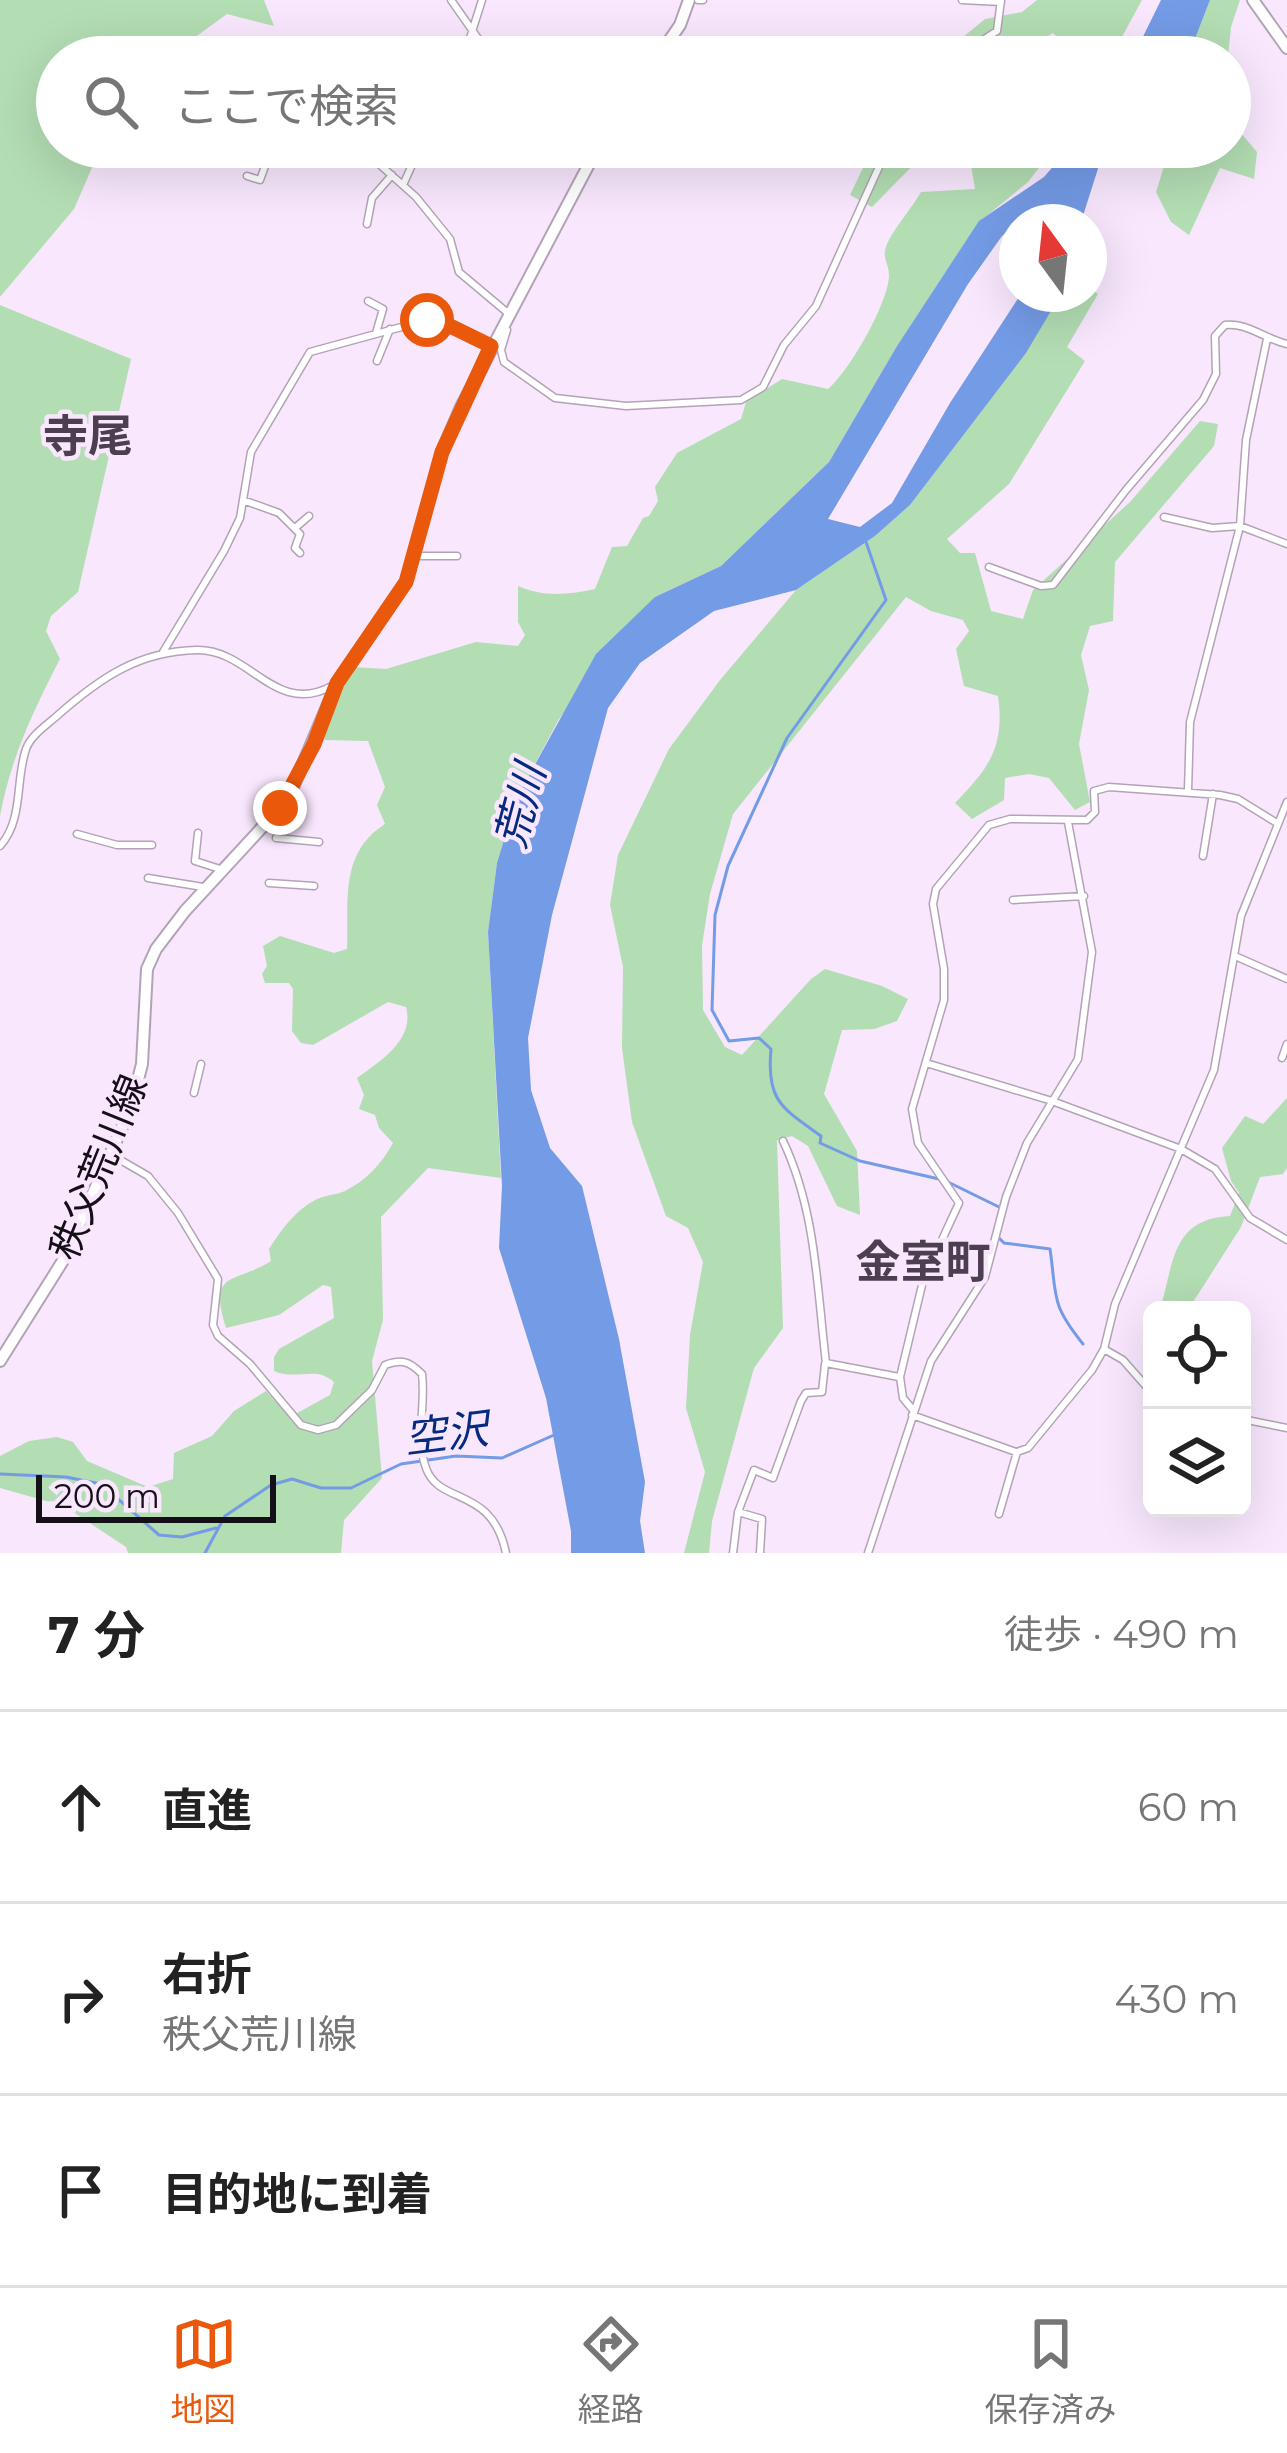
<!DOCTYPE html>
<html lang="ja">
<meta charset="utf-8">
<style>
:root{--surface:#fff;--page:#f6f6f6;--text:#222;--muted:#767676;--line:#e0e0e0;--accent:#ea580c}
body{margin:0;font-family:Montserrat,"Noto Sans JP",sans-serif;background:var(--page);color:var(--text)}
.controls{position:absolute;right:36px;bottom:36px;display:grid;overflow:hidden;border-radius:18px;box-shadow:0 12px 48px #0002}
.controls button{width:108px;height:108px;display:grid;place-items:center;padding:0;border:0;border-bottom:3px solid var(--line);background:var(--surface);color:var(--text);font:60px sans-serif}
.compass{position:absolute;left:999px;top:204px;width:108px;height:108px;border-radius:50%;background:var(--surface);box-shadow:0 12px 48px #0002;rotate:345deg}
.scale{position:absolute;left:36px;bottom:30px;width:240px;box-sizing:border-box;padding-left:12px;border:6px solid #151017;border-top:0;font-size:33px;line-height:42px;white-space:nowrap;color:#151017;-webkit-text-stroke:9px #f8e7fd;paint-order:stroke}
.stop{position:absolute;width:36px;height:36px;margin:-27px;border:9px solid #ea580c;border-radius:50%;background:#fff}
.stop.end{background:#ea580c;border-color:#fff;box-shadow:0 3px 12px #0008}
.list{margin:0;padding:0;list-style:none}
h2{display:flex;justify-content:space-between;align-items:center;height:156px;margin:0;padding:0 48px;font-size:51px}
h2 small{font-size:39px;font-weight:400;color:var(--muted)}
.list li{display:grid;grid-template-columns:78px 1fr auto;gap:36px;align-items:center;box-sizing:border-box;height:192px;padding:0 48px;border-top:3px solid var(--line)}
.list b{display:block;font-size:45px;white-space:nowrap}
.list p{margin:0;font-size:39px;white-space:nowrap;color:var(--muted)}
.list em{font-size:39px;font-style:normal;color:var(--muted)}
.icon{flex:none;width:66px;height:66px;fill:none;stroke:currentColor;stroke-width:2;stroke-linecap:round;stroke-linejoin:round}
.map{position:relative;flex:none;width:1287px;height:1553px;overflow:hidden}
.search{position:absolute;background:var(--surface);box-shadow:0 12px 48px #0002;left:36px;right:36px;top:36px;height:132px;display:flex;align-items:center;gap:30px;box-sizing:border-box;padding:0 42px;border-radius:66px;color:var(--muted);font-size:45px}
.sheet{height:732px;background:var(--surface)}
nav{display:flex;justify-content:space-around;align-items:center;box-sizing:border-box;height:168px;border-top:3px solid var(--line);background:var(--surface);font-size:33px;color:var(--muted)}
nav a{display:grid;justify-items:center;gap:6px}
nav .on{color:var(--accent)}
.map>svg:first-child{display:block}
.green{fill:#b3ddb3}
.water{fill:#749be6}
.lines{fill:none;stroke-linecap:round;stroke-linejoin:round}
.stream{stroke:#749be6;stroke-width:3}
.minor-casing{stroke:#b3a3b7;stroke-width:9}
.primary-casing{stroke:#b3a3b7;stroke-width:14}
.trunk-casing{stroke:#b3a3b7;stroke-width:14}
.minor{stroke:#fff;stroke-width:6}
.primary{stroke:#fff;stroke-width:10}
.trunk{stroke:#fff;stroke-width:10}
.route{stroke:#ea580c;stroke-width:15}
.labels{text-anchor:middle;dominant-baseline:central;stroke-width:9;stroke-linejoin:round;paint-order:stroke}
.street-label{font-size:39px;fill:#151017;stroke:#f8e7fd}
.water-label{font-size:42px;font-style:italic;fill:#052b81;stroke:#f8e7fd}
.quarter-label{font-size:45px;font-weight:bold;fill:#4c3f50;stroke:#f8e7fd}
</style>
<div class="map">
<svg width="1287" height="1553" viewBox="0 0 1287 1553">
<rect width="100%" height="100%" fill="#f8e7fd"/>
<path class="green" d="M0 0H264L274 26 227 14 183 46 178 57H57V147H101L74 209 0 297Z
M1037 0H1142L1111 57H1071L1074 53 1053 33 1012 57H939L985 19 1022 12Z
M1210 0H1240L1231 27 1228 57H1188Z
M1230 120 1257 152 1254 179 1220 168 1189 235 1171 222 1156 192 1170 147H1230Z
M873 147H931L872 207 850 195Z
M957 147H1055L1028 182 979 222 897 346 829 462 721 566 655 597 559 719 517 797 497 863 488 932 501 1178 428 1168 381 1217 383 1320 372 1361 382 1478 344 1520 341 1553H128L126 1547 64 1506 0 1488V1456L29 1441 57 1437 73 1442 87 1461 148 1487 173 1479 174 1453 212 1436 234 1411 266 1391 290 1417 330 1395 334 1382C316 1365 295 1381 274 1371V1357L279 1349 334 1318 331 1287 323 1285 279 1315 226 1328C208 1270 232 1285 271 1261L269 1249C282 1229 295 1210 317 1199 326 1195 336 1195 345 1191 367 1180 382 1163 393 1143L379 1128 375 1115 359 1109 364 1095 357 1078C380 1061 415 1040 406 1007L388 1002 313 1045 301 1043 292 1031 293 989 289 983H265L262 974 267 966 263 946 280 936 334 953 347 949C349 901 339 853 385 824L377 805 385 787 368 741 325 740V725L353 667 386 669 476 642 518 646 525 635 518 622V586C542 597 569 595 595 589L612 547 627 546 643 518 649 516 658 501 655 487 677 453 741 419 746 402 782 379 828 389C849 372 889 302 889 275 889 264 882 258 886 247 891 232 912 208 921 192L975 189 971 165Z
M1089 288 1098 294 1067 347 1085 361 1009 484 947 539 960 553H975L991 611 1023 619 1033 590 1130 502 1200 421 1218 424 1214 446 1115 562 1113 621 1090 626 1081 655 1089 690 1079 744 1090 802 1075 810 1049 778 1029 774 1005 778 1004 800 972 819 955 803C989 768 1005 747 998 696L964 686 956 649 969 631 963 620 931 611 906 597 733 814 710 894 702 945 703 1010 725 1047 742 1055 811 979 825 969 882 986 908 999 897 1021 874 1029 842 1030 824 1094 857 1151 860 1215 837 1206 808 1146 792 1136 777 1140 783 1328 754 1368 712 1521 709 1553H684L705 1472 686 1408 690 1335 703 1262 688 1228 666 1216 632 1122 622 1048 623 967 610 905 618 855 669 749 720 680 796 590 875 536 910 505 1011 372 1061 295 1089 294Z
M0 305 131 359 78 592 51 616 46 631 60 659C34 709 10 760 0 816Z
M1287 1098V1168L1283 1174 1260 1177 1241 1227 1188 1310H1160C1174 1263 1171 1219 1230 1216L1239 1193 1231 1181 1222 1148 1245 1116 1263 1124Z"/>
<path class="water" d="M1161 0H1210L1188 57H1133Z
M1070 147H1109L1103 153 1081 222H1039L1040 210 1017 222 1002 236 968 284 828 519 860 527 892 503 950 403 1021 294H1061L1026 353 910 505 875 536 796 590 714 611 640 663 608 708 552 915 528 1038 531 1090 550 1148 582 1186 619 1339 645 1482 640 1521 645 1553H571V1531L546 1398 499 1248 502 1186 488 932 497 863 517 797 596 654 655 597 721 566 829 462 897 346 979 221 1044 177Z"/>
<g class="lines">
<path class="stream" d="M866 542 886 600 787 738 728 866 715 915 712 1010 729 1041 759 1038 771 1049C766 1101 782 1108 821 1136L820 1143 860 1161 939 1179
M948 1182 999 1207
M998 1237 1004 1243 1050 1249C1057 1297 1050 1303 1083 1344
M0 1474 66 1477 101 1484 159 1535 182 1537 216 1528
M205 1553 225 1516 271 1485 292 1479 321 1488H351L401 1464 456 1456 502 1458 554 1435"/>
<g class="minor-casing">
<path id="minor" d="M451 0 491 57
M698 0H703
M962 0 1001 2
M312 57 324 43 347 57
M464 57 482 0
M956 57 997 31 1001 0
M360 147 416 197 450 239 459 272 509 314
M247 176 260 180 272 147
M403 185 420 147
M367 224 372 198 392 175
M368 301 383 309 376 333
M507 330 501 350 504 362 555 398 626 406 741 400 763 387 784 345 816 306 888 147
M377 361 390 329
M243 500 279 513 300 534 295 548 300 553
M1164 517 1212 528 1240 526 1287 544
M295 528 309 516
M415 556H457
M989 567 1041 586 1053 585 1126 490 1203 400 1216 374 1215 336 1225 325C1246 322 1265 339 1287 344
M163 652 224 551 240 518 251 452 310 352 427 320 442 322 491 346
M1188 791 1190 722 1240 526 1246 440 1267 339
M198 833 195 861 220 869
M77 834 117 845H152
M276 838 319 842
M0 846C24 819 15 781 26 749 31 735 47 725 58 715 100 678 139 651 197 650 250 649 275 717 332 686
M1203 856 1213 794
M148 878 203 887
M269 883 314 886
M1013 900 1084 896
M1235 956 1287 979
M1282 1058 1287 1044
M926 1063 1052 1101 1181 1149 1215 1169 1250 1218 1287 1240
M194 1093 201 1064
M783 1141C816 1210 817 1288 826 1363L899 1377
M110 1154 148 1176 178 1213 218 1279 213 1325 218 1336 250 1364 301 1425 318 1430 336 1425 372 1390 385 1365C402 1359 409 1361 422 1374 426 1405 415 1438 426 1468 439 1506 492 1485 506 1553
M1104 1349 1123 1360 1152 1393
M913 1410 903 1398 900 1377 923 1281 959 1203 918 1143 912 1109 944 1000V969L933 904 936 889 989 825 1010 819 1087 820 1095 812 1094 791 1109 787 1220 795 1238 799 1277 823
M912 1415 1016 1452
M1242 1419 1287 1428
M738 1512 762 1519 760 1553
M999 1514 1017 1452 1028 1448 1092 1370 1104 1349 1115 1304 1214 1070 1241 916 1287 802
M733 1553 738 1512 754 1470 773 1478 801 1401 806 1393 822 1392 825 1364
M868 1553 931 1361 985 1277 1006 1197 1027 1143 1078 1059 1092 952 1068 822"/>
</g>
<g class="primary-casing">
<path id="primary" d="M658 57 680 25 689 0
M0 1361 64 1259 131 1107 142 1064 147 969 156 949 185 911 280 808 294 785 337 683 406 582 442 452 461 407 598 147"/>
</g>
<g class="trunk-casing">
<path id="trunk" d="M1253 0 1287 48"/>
</g>
<use href="#minor" class="minor"/>
<use href="#primary" class="primary"/>
<use href="#trunk" class="trunk"/>
</g>
<g class="lines">
<path class="route" d="M280 808 314 744 337 683 406 582 442 452 491 346 442 322 427 320"/>
</g>
<g class="labels">
<g class="street-label">
<text transform="translate(98 1167) rotate(-68)">秩父荒川線</text>
</g>
<g class="water-label">
<text transform="translate(520 806) rotate(-75)">荒川</text>
<text transform="translate(446 1433) rotate(-7)">空沢</text>
</g>
<g class="quarter-label">
<text x="88" y="435">寺尾</text>
<text x="923" y="1261">金室町</text>
</g>
</g>
</svg>
<div class="controls">
<button><svg class="icon" aria-label="locate" viewBox="0 0 24 24"><circle cx="12" cy="12" r="6"/><path d="M12 2v4M12 18v4M2 12h4M18 12h4"/></svg></button>
<button><svg class="icon" aria-label="layers" viewBox="0 0 24 24"><path d="M12 4l9 5-9 5-9-5zM3 14l9 5 9-5"/></svg></button>
</div>
<svg class="compass" viewBox="-18 -18 36 36"><path d="M0-13l5 13h-10z" fill="#e53935"/><path d="M0 13l5-13h-10z" fill="#767676"/></svg>
<div class="scale">200 m</div>
<div class="stop" style="left:427px;top:320px"></div>
<div class="stop end" style="left:280px;top:808px"></div>
<div class="search"><svg class="icon" aria-label="search" viewBox="0 0 24 24"><circle cx="10" cy="10" r="6"/><path d="M15 15l6 6"/></svg>ここで検索</div>
</div>
<section class="sheet">
<h2>7 分<small>徒歩 · 490 m</small></h2>
<ul class="list">
<li><svg class="icon" aria-label="ahead" viewBox="0 0 24 24"><path d="M12 20V5M6 11l6-6 6 6"/></svg><div><b>直進</b></div><em>60 m</em></li>
<li><svg class="icon" aria-label="right" viewBox="0 0 24 24"><path d="M7 20v-9h11M14 6l5 5-5 5"/></svg><div><b>右折</b><p>秩父荒川線</p></div><em>430 m</em></li>
<li><svg class="icon" aria-label="arrive" viewBox="0 0 24 24"><path d="M6 21V4h12l-3 4 3 4H6"/></svg><div><b>目的地に到着</b></div></li>
</ul>
</section>
<nav>
<a class="on"><svg class="icon" aria-label="map" viewBox="0 0 24 24"><path d="M3 6l6-2 6 2 6-2v14l-6 2-6-2-6 2zM9 4v14M15 6v14"/></svg>地図</a>
<a><svg class="icon" aria-label="directions" viewBox="0 0 24 24"><path d="M12 3l9 9-9 9-9-9zM9 14v-3h6M13 9l2 2-2 2"/></svg>経路</a>
<a><svg class="icon" aria-label="saved" viewBox="0 0 24 24"><path d="M7 4h10v16l-5-4-5 4z"/></svg>保存済み</a>
</nav>
